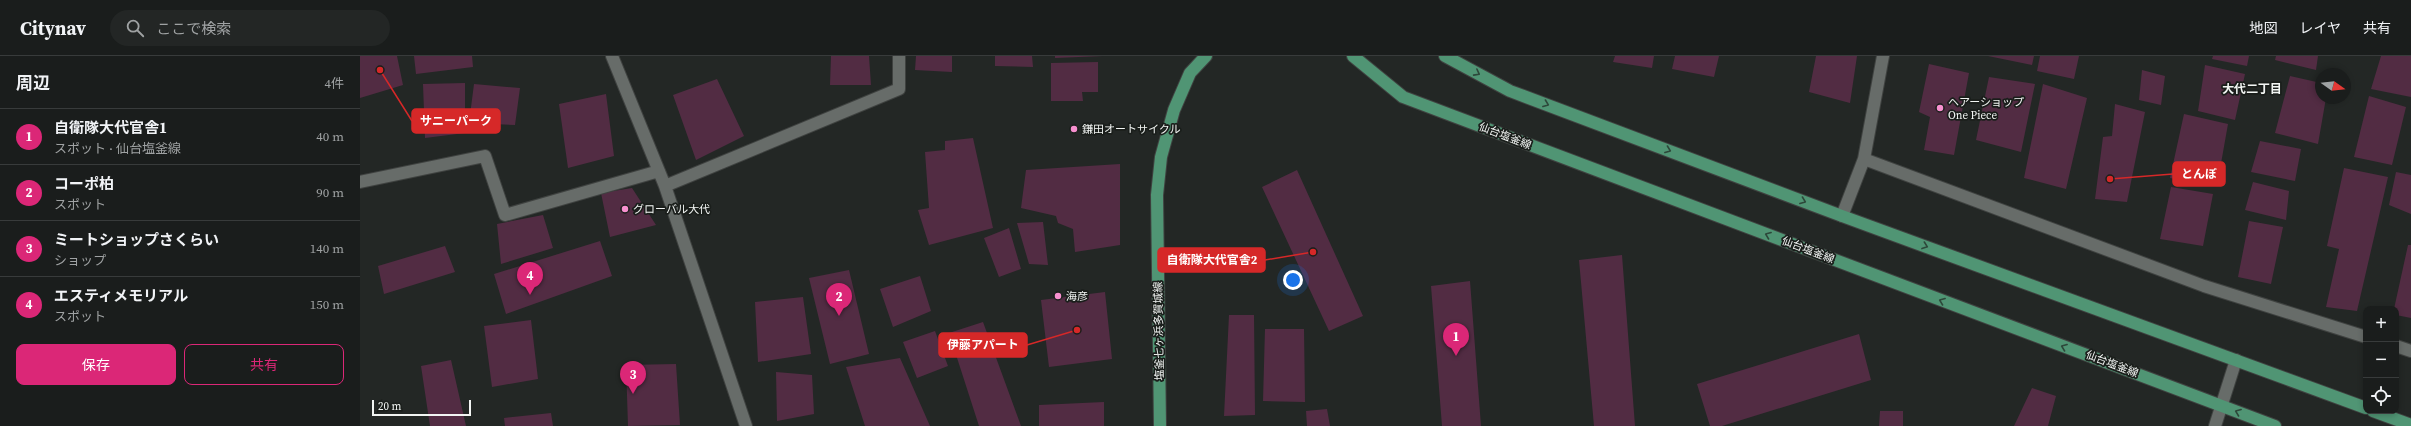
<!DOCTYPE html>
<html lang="ja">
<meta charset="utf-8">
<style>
:root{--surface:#1a1d1c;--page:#232625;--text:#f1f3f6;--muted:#9fa2a3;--line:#383b3b;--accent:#db2777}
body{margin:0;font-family:"Source Serif 4","Noto Sans JP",serif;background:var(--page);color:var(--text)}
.controls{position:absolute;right:12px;bottom:12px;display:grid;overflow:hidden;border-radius:8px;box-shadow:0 2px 6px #0003}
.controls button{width:36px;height:36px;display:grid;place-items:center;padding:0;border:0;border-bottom:1px solid var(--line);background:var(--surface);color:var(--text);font:20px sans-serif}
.compass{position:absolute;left:1955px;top:12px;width:36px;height:36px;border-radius:50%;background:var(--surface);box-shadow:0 2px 6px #0003;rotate:105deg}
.scale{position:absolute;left:12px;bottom:10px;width:99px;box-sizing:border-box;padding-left:4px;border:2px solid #f2f5f3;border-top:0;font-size:11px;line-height:14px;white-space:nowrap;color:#f2f5f3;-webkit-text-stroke:3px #1a1e1b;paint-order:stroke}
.you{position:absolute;left:933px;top:224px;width:14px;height:14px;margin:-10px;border:3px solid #fff;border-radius:50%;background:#1a73e8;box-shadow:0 0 0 6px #1a73e833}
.badge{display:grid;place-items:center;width:26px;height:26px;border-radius:50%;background:var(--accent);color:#fff;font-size:13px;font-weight:700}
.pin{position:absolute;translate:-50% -33px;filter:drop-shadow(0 1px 2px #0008)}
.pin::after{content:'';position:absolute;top:21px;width:14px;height:12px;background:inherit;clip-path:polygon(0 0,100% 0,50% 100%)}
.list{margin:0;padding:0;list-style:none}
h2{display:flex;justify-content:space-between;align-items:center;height:52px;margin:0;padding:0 16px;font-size:17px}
h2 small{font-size:13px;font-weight:400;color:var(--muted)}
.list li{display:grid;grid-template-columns:26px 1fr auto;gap:12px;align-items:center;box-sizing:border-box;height:56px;padding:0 16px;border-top:1px solid var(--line)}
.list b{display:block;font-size:15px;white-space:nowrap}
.list p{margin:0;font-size:13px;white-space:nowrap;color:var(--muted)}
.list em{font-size:13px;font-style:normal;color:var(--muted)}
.actions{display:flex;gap:8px;padding:12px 16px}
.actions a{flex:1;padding:9px 0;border:1px solid var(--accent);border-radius:8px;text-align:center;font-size:14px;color:var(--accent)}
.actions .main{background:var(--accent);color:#fff}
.icon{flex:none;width:22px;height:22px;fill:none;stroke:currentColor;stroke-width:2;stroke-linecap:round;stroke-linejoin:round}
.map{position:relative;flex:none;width:2051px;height:370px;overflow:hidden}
header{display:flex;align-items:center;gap:24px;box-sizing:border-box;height:56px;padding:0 20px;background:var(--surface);border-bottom:1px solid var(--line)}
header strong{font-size:19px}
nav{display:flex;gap:22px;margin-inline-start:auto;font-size:14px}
.search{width:280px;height:36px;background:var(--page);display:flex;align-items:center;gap:10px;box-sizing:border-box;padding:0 14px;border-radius:22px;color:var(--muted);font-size:15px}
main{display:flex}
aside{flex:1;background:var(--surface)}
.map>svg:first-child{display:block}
.building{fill:#522c43}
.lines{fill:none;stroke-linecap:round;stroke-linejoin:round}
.minor-casing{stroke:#3f4240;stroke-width:14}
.primary-casing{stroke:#3f4240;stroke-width:14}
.minor{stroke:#676c69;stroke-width:12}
.primary{stroke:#509574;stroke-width:12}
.oneway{stroke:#2d483a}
.poi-dot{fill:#f790cf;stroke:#1a1e1b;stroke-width:1.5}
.labels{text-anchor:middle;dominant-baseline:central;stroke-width:3.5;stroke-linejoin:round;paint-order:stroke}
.poi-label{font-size:11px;fill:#f2f5f3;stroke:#1a1e1b;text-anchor:start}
.street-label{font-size:11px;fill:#f2f5f3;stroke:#1a1e1b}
.neighbourhood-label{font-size:12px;font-weight:bold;fill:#f2f5f3;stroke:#1a1e1b}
.leader{fill:none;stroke:#d62828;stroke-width:1.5}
.callout-dot{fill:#d62828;stroke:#1a1e1b;stroke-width:1.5}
.callout{fill:#d62828;stroke:#d62828;stroke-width:1.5}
.callout-label{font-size:12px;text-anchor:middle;font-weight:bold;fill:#fff}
</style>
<header>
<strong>Citynav</strong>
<div class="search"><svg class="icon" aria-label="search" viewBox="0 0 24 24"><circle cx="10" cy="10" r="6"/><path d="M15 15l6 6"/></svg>ここで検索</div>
<nav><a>地図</a><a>レイヤ</a><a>共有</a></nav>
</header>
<main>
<aside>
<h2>周辺<small>4件</small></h2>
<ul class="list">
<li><span class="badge">1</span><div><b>自衛隊大代官舎1</b><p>スポット · 仙台塩釜線</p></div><em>40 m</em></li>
<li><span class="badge">2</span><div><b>コーポ柏</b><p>スポット</p></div><em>90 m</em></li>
<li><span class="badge">3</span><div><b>ミートショップさくらい</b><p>ショップ</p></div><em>140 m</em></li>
<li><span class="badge">4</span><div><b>エスティメモリアル</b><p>スポット</p></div><em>150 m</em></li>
</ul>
<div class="actions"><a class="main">保存</a><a>共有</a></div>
</aside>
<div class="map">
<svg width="2051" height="370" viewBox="0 0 2051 370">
<rect width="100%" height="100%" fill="#232725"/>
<path class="building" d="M0 0H37L43 29 0 42Z
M54 0H112L113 11 56 18Z
M471 0H509L511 29H470Z
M556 0H592V16L555 14Z
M635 0H672L673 11 635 10Z
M695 0H743L695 2Z
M1255 0H1294L1292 12 1253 6Z
M1315 0H1359L1354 21 1312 13Z
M1456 0H1497L1490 47 1449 36Z
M1628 0H1674L1672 9Z
M1680 0H1719L1714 23 1677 15Z
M1853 0H1889L1887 10 1852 3Z
M1916 0H1958L1956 14 1915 4Z
M2021 0H2051V41L2011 33Z
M738 6V36H722L723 45H691V7Z
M1569 8 1609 17 1594 99 1564 94 1570 61 1559 56Z
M1845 9 1885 18 1875 64 1838 55Z
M1782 14 1805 20 1801 49 1779 44Z
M1930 20 1961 27V42H1966L1958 88 1915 77Z
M1629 21 1675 28 1661 96 1616 84Z
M357 23 384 80 336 104 313 39Z
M105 27V77L65 82 63 28Z
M114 28 160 32 155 69 109 67Z
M1683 28 1727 42 1706 133 1664 122Z
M246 38 254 100 208 112 199 48Z
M2009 40 2046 51 2032 109 1994 101Z
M1755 48 1785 56 1767 146 1735 143 1743 81 1752 80Z
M1824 58 1868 68 1857 130 1810 122Z
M613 82 633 172 569 189 558 154 569 152 565 96 585 94V85Z
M1900 85 1941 93 1935 125 1891 116Z
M760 108V189L715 196 713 173 698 167 696 160 661 152 666 114Z
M1984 112 2028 121 1997 255 1966 251 1979 193 1967 190Z
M937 114 1003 260 969 275 902 131Z
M2036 116 2051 119V158L2029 149Z
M1893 126 1929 135 1926 164 1885 154Z
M1811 131 1853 138 1843 190 1800 183Z
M272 132 296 169 250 181 241 137Z
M183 159 193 192 141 208 137 168Z
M1889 165 1923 171 1911 228 1878 221Z
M683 166 688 209 669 208 657 167Z
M649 172 661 213 639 221 624 182Z
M240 185 252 220 146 258 134 218Z
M2048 189H2051V262L2036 259V253H2034Z
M85 190 95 216 24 238 18 210Z
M1262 199 1275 370H1234L1219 204Z
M489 214 509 298 470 308 449 222Z
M560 220 571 255 533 271 520 233Z
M1110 225 1121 370H1082L1071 230Z
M745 236 752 303 689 311 681 244Z
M443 241 451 298 398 306 395 246Z
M869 259H894L895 359 864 360Z
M171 264 178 323 132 331 124 270Z
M623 266 661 370H619L589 277Z
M905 273H944L945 346 903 345Z
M575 275 588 310 557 322 543 286Z
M1499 278 1511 324 1362 370H1350L1337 328Z
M540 302 570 370H505L486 311Z
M91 304 106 370H70L61 310Z
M316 308 320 369 268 370 266 309Z
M416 316 452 319 454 358 417 365Z
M1672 332 1696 340 1688 370H1654Z
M744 346V370H679V349Z
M967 353 970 370H947L946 355Z
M1520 355H1543V370H1519Z
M191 357 193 370H145L144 362Z"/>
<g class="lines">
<g class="minor-casing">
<path id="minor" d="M252 0 305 130 386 370
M1504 103 1844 230 2006 281
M0 126 125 100 145 159 299 115
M305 130 539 33V0
M1482 160 1504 103 1523 0
M2036 290 2051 295
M1855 370 1876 304"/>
</g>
<g class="primary-casing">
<path id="primary" d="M993 0 1043 41 1915 370
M1085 0 1150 35 1482 160 2006 352
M2013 355 2051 369
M800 370 797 139 801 101 814 54 830 17 846 0"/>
</g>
<use href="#minor" class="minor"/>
<use href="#primary" class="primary"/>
</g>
<defs><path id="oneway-chevron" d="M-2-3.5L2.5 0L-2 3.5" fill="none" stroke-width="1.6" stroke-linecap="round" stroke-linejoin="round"/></defs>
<g class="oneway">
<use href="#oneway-chevron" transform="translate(1117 17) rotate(28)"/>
<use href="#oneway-chevron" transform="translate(1186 48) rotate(21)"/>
<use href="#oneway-chevron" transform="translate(1308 94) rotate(21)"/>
<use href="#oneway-chevron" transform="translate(1443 145) rotate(21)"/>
<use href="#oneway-chevron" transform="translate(1408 179) rotate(-159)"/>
<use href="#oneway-chevron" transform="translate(1565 190) rotate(20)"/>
<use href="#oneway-chevron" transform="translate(1582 245) rotate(-159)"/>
<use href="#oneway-chevron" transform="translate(1704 291) rotate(-159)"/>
<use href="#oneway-chevron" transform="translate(1878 356) rotate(-159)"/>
</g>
<g class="poi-dot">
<circle cx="1580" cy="52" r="4"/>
<circle cx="714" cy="73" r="4"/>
<circle cx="265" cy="153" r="4"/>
<circle cx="698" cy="240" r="4"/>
</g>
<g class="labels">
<g class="poi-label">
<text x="1588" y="46">ヘアーショップ<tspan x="1588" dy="13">One Piece</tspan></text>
<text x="722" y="73">鎌田オートサイクル</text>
<text x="273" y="153">グローバル大代</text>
<text x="706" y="240">海彦</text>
</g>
<g class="street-label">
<text transform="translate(1145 80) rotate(21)">仙台塩釜線</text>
<text transform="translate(1448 194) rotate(21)">仙台塩釜線</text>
<text transform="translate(799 275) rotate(-91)">塩釜七ヶ浜多賀城線</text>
<text transform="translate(1752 308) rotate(21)">仙台塩釜線</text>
</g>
<g class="neighbourhood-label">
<text x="1892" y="33">大代二丁目</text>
</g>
</g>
<path class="leader" d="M20 14L52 65M1750 123L1813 118M953 196L905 204M717 274L667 289"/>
<g class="callout-dot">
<circle cx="20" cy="14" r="4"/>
<circle cx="1750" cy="123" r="4"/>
<circle cx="953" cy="196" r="4"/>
<circle cx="717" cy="274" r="4"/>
</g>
<g class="callout">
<rect x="52" y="53" width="88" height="24" rx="4"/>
<rect x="1813" y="106" width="52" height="24" rx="4"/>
<rect x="798" y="192" width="107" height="24" rx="4"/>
<rect x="579" y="277" width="88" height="24" rx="4"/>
</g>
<g class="callout-label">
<text x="96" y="69">サニーパーク</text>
<text x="1839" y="122">とんぼ</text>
<text x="852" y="208">自衛隊大代官舎2</text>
<text x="623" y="293">伊藤アパート</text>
</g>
</svg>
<div class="controls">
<button>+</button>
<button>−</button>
<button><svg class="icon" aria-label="locate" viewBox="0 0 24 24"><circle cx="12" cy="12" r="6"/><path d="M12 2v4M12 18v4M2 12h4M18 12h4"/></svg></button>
</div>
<svg class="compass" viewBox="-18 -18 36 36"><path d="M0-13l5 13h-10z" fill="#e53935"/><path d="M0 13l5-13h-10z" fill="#9fa2a3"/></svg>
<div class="scale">20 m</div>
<div class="you"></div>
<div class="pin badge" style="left:1096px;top:300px">1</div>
<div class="pin badge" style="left:479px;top:260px">2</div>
<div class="pin badge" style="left:273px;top:338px">3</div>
<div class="pin badge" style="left:170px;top:239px">4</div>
</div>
</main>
